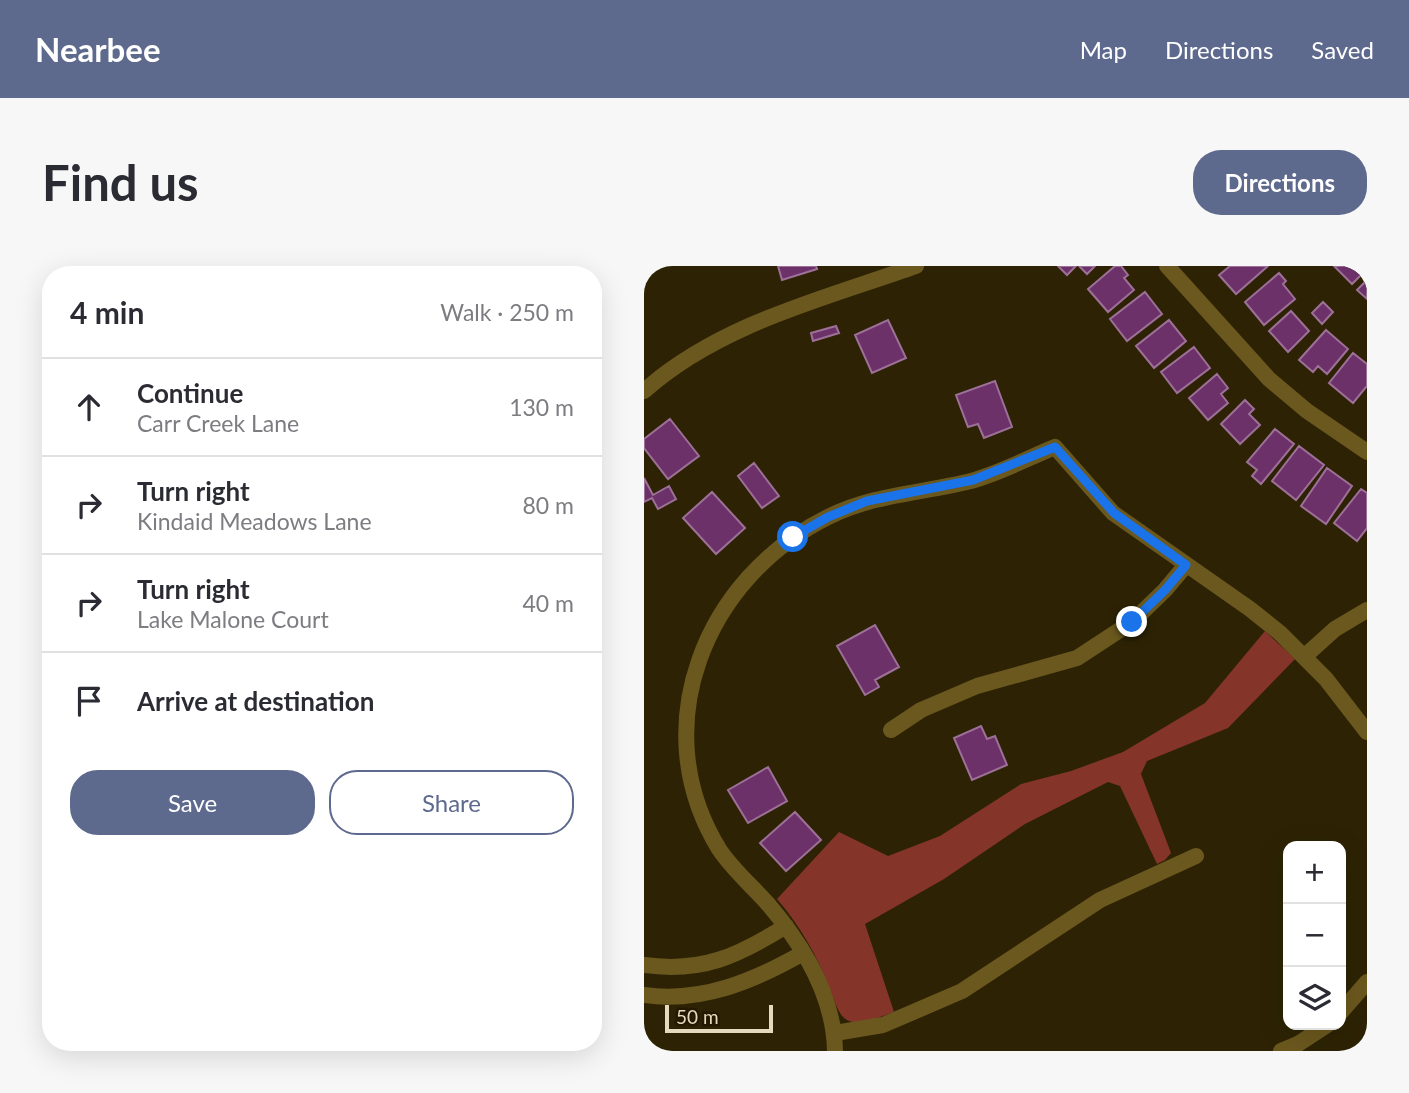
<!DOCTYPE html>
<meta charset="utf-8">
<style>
:root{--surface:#fff;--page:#f7f7f7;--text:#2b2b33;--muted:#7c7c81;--line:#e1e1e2;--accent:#5e698e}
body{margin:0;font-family:Lato,sans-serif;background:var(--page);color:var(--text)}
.controls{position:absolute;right:21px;bottom:21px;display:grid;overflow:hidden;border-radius:14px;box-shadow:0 7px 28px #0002}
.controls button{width:63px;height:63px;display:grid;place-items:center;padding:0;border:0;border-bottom:2px solid var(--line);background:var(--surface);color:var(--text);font:35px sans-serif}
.scale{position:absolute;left:21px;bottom:18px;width:108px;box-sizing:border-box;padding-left:7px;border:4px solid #e5dabe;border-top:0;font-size:19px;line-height:24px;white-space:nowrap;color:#e5dabe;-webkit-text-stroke:5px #231900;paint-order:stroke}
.stop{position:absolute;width:21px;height:21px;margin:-16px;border:5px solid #1a73e8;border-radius:50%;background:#fff}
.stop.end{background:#1a73e8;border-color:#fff;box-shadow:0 2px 7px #0008}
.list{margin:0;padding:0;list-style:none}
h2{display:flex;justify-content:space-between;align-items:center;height:91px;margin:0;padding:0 28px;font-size:30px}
h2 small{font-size:23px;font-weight:400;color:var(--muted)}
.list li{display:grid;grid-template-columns:46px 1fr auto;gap:21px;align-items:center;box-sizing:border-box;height:98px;padding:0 28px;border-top:2px solid var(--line)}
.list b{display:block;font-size:26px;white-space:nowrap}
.list p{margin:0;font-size:23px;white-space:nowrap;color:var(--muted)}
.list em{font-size:23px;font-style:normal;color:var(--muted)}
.actions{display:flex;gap:14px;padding:21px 28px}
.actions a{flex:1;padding:16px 0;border:2px solid var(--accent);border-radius:28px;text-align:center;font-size:24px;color:var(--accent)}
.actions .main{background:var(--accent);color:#fff}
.icon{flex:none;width:38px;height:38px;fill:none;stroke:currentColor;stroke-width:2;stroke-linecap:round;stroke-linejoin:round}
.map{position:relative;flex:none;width:723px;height:785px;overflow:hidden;border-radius:28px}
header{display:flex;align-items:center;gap:42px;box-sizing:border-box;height:98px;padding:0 35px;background:var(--accent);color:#fff}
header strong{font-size:33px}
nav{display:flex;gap:38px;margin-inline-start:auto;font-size:24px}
.intro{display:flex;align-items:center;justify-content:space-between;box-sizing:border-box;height:168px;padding:0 42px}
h1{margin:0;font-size:49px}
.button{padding:18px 32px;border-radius:28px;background:var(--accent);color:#fff;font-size:24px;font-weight:700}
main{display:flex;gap:42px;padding:0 42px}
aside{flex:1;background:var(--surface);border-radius:28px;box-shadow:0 7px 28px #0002}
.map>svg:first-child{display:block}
.forest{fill:#85342a}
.building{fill:#6c3168;stroke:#9d7098;stroke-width:2}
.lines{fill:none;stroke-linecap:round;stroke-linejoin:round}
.minor{stroke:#6b581e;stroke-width:16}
.route{stroke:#1a73e8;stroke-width:9}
</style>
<header>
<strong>Nearbee</strong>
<nav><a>Map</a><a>Directions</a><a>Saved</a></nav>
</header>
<div class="intro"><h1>Find us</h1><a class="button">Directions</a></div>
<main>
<aside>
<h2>4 min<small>Walk · 250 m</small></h2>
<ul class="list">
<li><svg class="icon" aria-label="ahead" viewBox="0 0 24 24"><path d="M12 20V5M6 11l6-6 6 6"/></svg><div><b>Continue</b><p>Carr Creek Lane</p></div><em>130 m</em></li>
<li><svg class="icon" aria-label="right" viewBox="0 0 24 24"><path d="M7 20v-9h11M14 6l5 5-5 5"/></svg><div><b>Turn right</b><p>Kindaid Meadows Lane</p></div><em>80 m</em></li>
<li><svg class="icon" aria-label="right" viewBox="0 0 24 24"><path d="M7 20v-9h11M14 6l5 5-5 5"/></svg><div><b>Turn right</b><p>Lake Malone Court</p></div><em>40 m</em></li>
<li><svg class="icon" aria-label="arrive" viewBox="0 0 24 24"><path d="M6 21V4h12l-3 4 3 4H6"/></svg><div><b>Arrive at destination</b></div></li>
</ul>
<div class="actions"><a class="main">Save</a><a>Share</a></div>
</aside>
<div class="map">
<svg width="723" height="785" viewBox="0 0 723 785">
<rect width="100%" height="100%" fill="#2d2304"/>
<path class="forest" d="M621 365 651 393 584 462 503 495 497 508 527 587 521 594 513 598 476 520 464 516 381 558 300 613 221 658 250 746C238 750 215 761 203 754 194 749 191 735 187 726 174 691 157 661 133 633L195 566 244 590 296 570 377 518 427 505 479 486 561 437Z"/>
<path class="building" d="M134 0H172L173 3 138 14Z
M414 0H432L423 9Z
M435 0H451L443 8Z
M471 0H477L484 9 480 12 490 24 464 46 444 23Z
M586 0H624L592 28 575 9Z
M690 0H723V3L708 18Z
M635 7 642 15 639 18 651 33 620 59 601 36Z
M723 14V33L713 24Z
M501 26 518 48 483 75 466 53Z
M679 36 689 46 678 58 668 47Z
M647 45 665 65 644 86 625 65Z
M244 54 262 92 228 107 211 69Z
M525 54 542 75 510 102 492 80Z
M192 60 195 67 169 75 167 67Z
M682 64 704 83 683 108 674 100 669 106 655 94Z
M550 81 566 102 533 127 517 106Z
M709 87 723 98V120L709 137 685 117Z
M573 108 584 122 577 128 584 137 564 154 545 132Z
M351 115 368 161 340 172 334 158 324 161 312 129Z
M601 134 610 143 605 148 616 159 596 178 577 158Z
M26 153 55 190 24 213 0 182V173Z
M631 163 650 178 617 218 608 210 613 204 603 196Z
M655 180 680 199 652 234 628 215Z
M110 197 135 230 118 242 94 210Z
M683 202 708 220 682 258 657 240Z
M0 212 9 229 25 220 32 233 14 243 8 232 0 236Z
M717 223 723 227V262L713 275 690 257Z
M68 226 101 262 72 288 39 252Z
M231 359 255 401 231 414 235 421 221 429 193 380Z
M337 460 343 473 351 470 363 499 328 514 310 472Z
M124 501 143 535 104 557 84 524Z
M151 546 177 574 142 605 116 577Z"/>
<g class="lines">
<path class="minor" d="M523 0 625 113 663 145 723 186
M0 125C75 58 179 33 272 0
M661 390 691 363 723 344
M247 464 277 444 333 420 433 392 488 356 521 324 542 299
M0 699C58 707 94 690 142 660
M0 729C58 737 110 715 159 687
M697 746 723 716
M191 767 239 759 318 725 456 634 552 590
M191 785C190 731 159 679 124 638 108 620 88 603 75 583 0 461 61 312 184 251 230 228 279 227 327 215 356 207 384 192 411 181L469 247 606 343 636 367 682 413 723 466
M637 785 654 778 683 759"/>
</g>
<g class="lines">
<path class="route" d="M149 271 184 251 223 235 329 214 411 181 470 247 542 299 521 324 488 356"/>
</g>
</svg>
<div class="controls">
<button>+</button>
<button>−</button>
<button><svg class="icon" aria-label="layers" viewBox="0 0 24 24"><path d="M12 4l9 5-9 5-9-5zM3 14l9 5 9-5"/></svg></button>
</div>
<div class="scale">50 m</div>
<div class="stop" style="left:149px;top:271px"></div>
<div class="stop end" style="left:488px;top:356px"></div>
</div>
</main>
